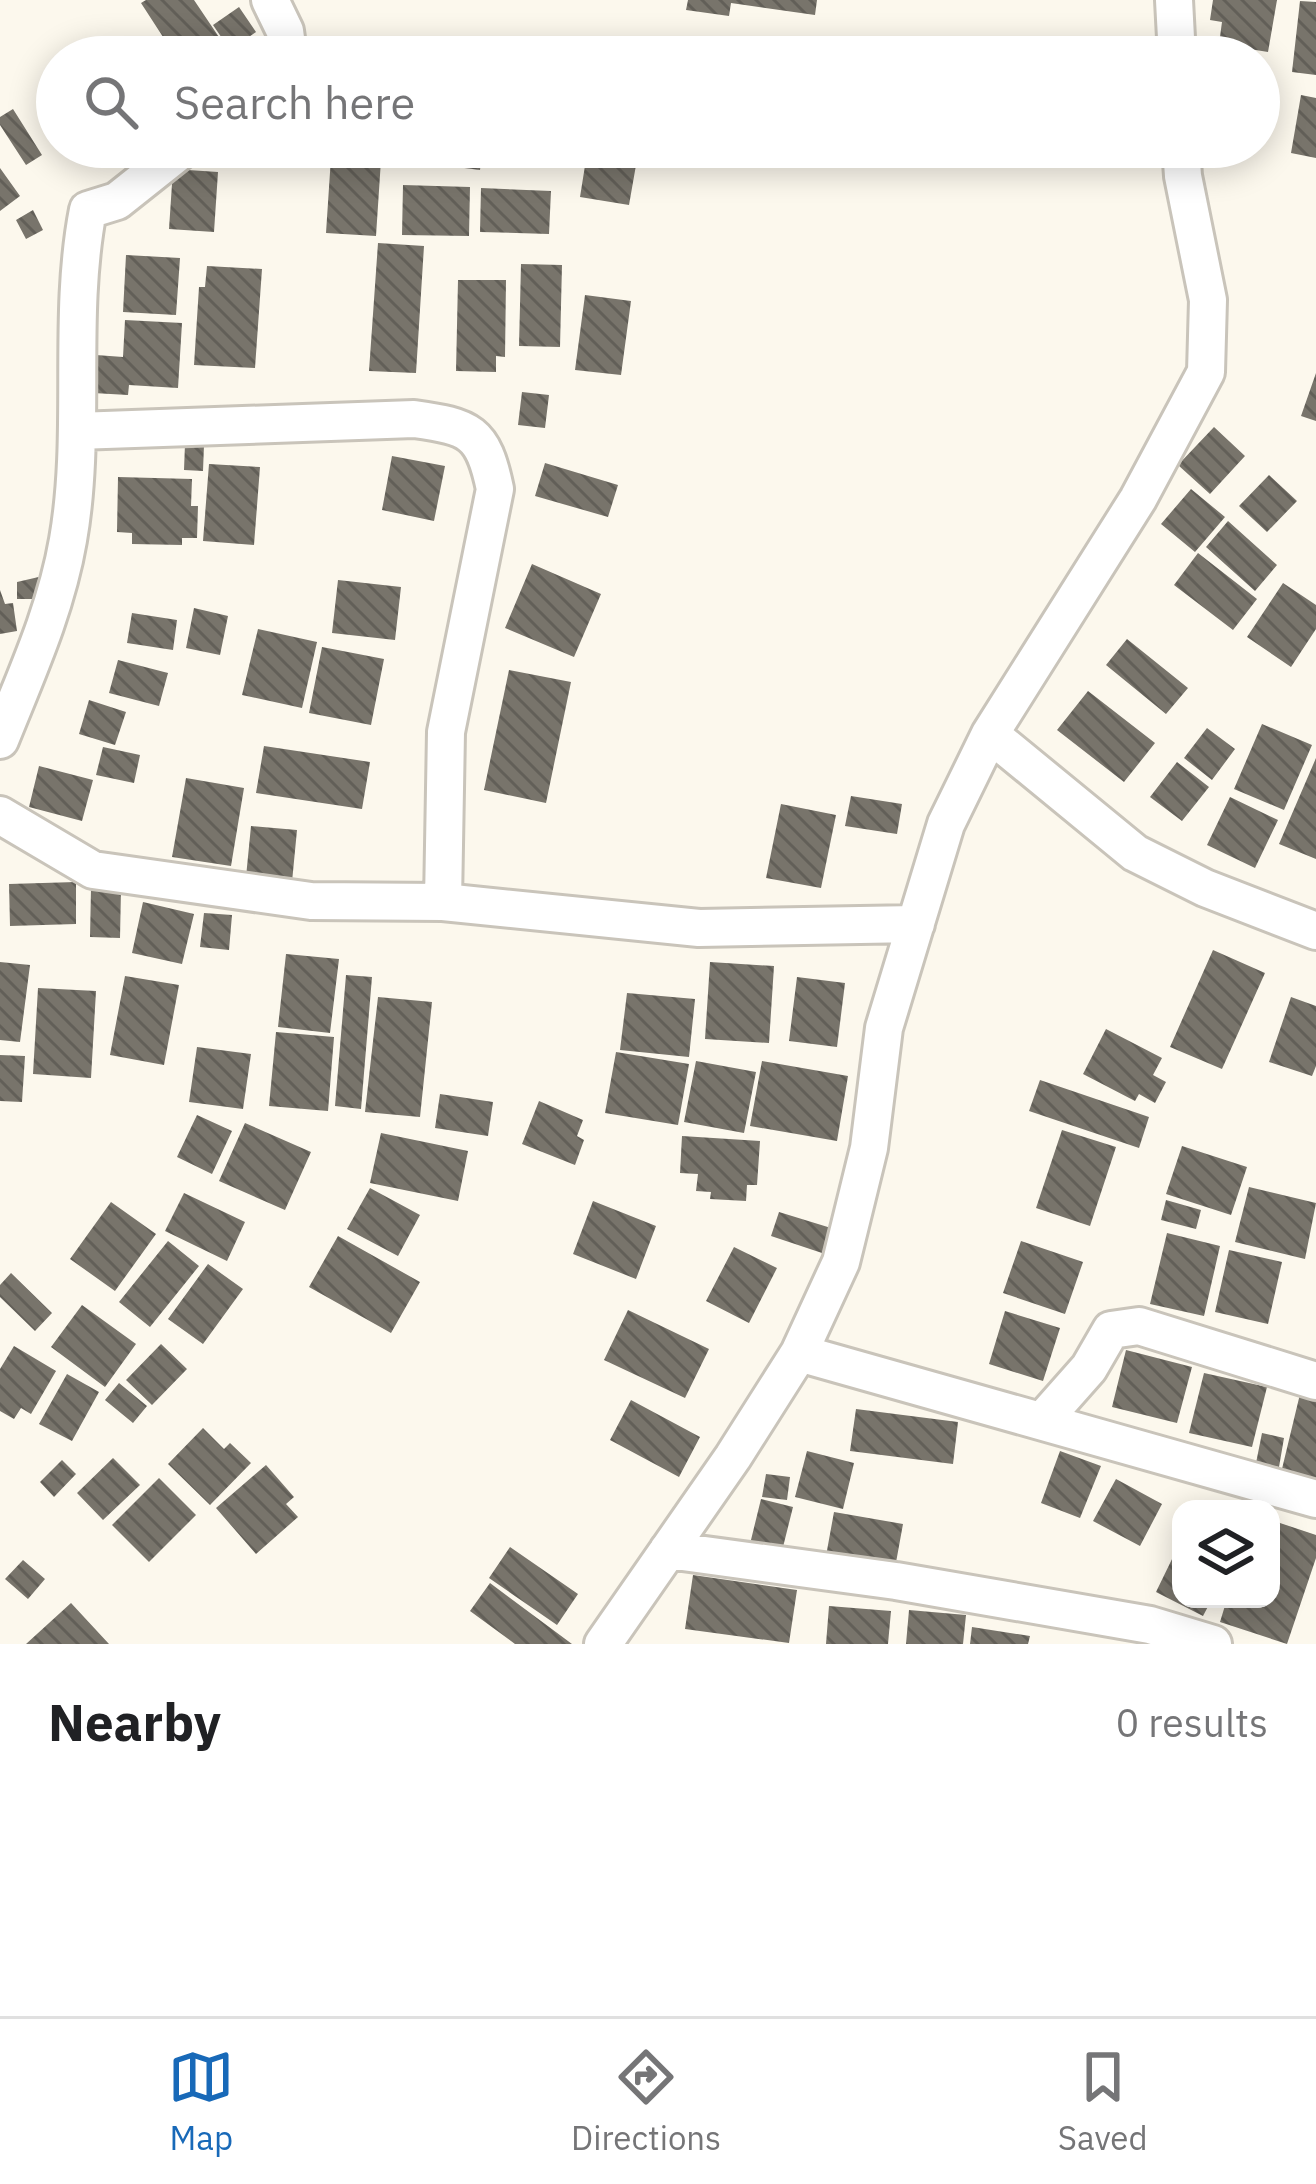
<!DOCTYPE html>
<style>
:root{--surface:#fff;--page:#f2f2f2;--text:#202124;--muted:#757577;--line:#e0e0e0;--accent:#1869b8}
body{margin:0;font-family:"IBM Plex Sans",sans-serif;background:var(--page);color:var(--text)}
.controls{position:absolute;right:36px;bottom:36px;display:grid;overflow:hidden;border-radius:24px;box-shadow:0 6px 30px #0003}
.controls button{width:108px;height:108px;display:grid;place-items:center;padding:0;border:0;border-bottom:3px solid var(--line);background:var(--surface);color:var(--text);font:60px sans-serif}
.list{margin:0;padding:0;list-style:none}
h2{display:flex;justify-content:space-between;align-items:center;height:156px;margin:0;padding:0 48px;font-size:51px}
h2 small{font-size:39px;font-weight:400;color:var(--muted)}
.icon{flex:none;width:66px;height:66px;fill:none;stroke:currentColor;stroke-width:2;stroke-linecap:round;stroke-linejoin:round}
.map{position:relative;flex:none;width:1316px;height:1644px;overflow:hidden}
.search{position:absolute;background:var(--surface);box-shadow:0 6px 30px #0003;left:36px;right:36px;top:36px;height:132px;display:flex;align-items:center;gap:30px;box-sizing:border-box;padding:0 42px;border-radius:66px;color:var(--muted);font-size:45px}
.sheet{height:372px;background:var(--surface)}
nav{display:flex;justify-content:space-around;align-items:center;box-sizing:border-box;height:168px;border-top:3px solid var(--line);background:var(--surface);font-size:33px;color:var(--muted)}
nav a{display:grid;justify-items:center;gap:6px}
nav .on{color:var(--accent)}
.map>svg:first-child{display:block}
.building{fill:url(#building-back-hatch)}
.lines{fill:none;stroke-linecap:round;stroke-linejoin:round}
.minor-casing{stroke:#c9c4ba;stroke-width:42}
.minor{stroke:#fff;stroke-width:36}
</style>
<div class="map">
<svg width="1316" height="1644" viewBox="0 0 1316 1644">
<defs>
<pattern id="building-back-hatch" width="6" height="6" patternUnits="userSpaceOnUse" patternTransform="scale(3)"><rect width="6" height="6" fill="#78746b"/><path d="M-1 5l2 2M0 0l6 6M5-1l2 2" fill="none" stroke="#625f58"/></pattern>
</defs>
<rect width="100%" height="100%" fill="#fcf8ed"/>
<path class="building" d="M146 0H194L225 46 209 57H176L141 3Z
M688 0H817L815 15 731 3 729 16 686 10Z
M1213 0H1277L1268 52 1219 44 1222 22 1210 20Z
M1300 1 1316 2V75L1292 72Z
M239 7 256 32 230 50 213 25Z
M1301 95 1316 98V158L1291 153Z
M13 109 42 155 26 165 0 125V117Z
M427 147H483L480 170 425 163Z
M588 147 639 148 629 205 580 197Z
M331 157 381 160 376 236 326 233Z
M0 168 20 196 0 211Z
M173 169 218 172 214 232 169 229Z
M403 185 470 187 469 236 402 235Z
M481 188 551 191 549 234 480 232Z
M33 210 43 230 26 239 16 220Z
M378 243 424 246 416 373 369 371Z
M126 255 180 258 176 315 123 312Z
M521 264 562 265 560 347 519 346Z
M207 266 262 269 255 368 194 365 199 287H205Z
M458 280H506L505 357 496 356V372L456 371Z
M585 295 631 301 621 375 575 370Z
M125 320 182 323 178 388 129 385 128 395 93 393 96 355 123 357Z
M1316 373V421L1301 416Z
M522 392 549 395 545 428 518 425Z
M1214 427 1245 456 1210 494 1178 465Z
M185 444 204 445 203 471 184 470Z
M392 456 445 466 434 521 382 510Z
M545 463 618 485 608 517 535 496Z
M209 464 260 467 254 545 203 541Z
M1269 475 1297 501 1267 532 1239 506Z
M118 477 192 479 191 506H198L197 538H182V545L132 544V533L117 532Z
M1191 489 1225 517 1195 552 1161 524Z
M1228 521 1277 565 1255 591 1206 547Z
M1198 553 1257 599 1233 630 1174 585Z
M532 564 601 594 574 657 505 628Z
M43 576 38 599H17V582Z
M338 580 401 587 395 640 332 633Z
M1283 583 1316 605V629L1291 667 1247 637Z
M0 590 5 604 13 603 17 631 0 634Z
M194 608 228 616 220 655 186 648Z
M132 613 177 620 173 650 127 643Z
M258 629 317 642 302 708 242 695Z
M1127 639 1188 688 1166 714 1106 665Z
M322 647 384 659 371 725 309 713Z
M118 660 168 673 159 706 109 693Z
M509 670 571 682 546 803 484 790Z
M1088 691 1155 743 1124 782 1057 730Z
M89 700 126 712 115 745 79 734Z
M1262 724 1312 745 1284 810 1234 789Z
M1207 728 1235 749 1212 780 1184 758Z
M264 746 370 762 362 809 256 793Z
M103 747 140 755 134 783 96 775Z
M1316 758V859L1279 844Z
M1177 762 1209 787 1182 821 1150 797Z
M39 766 93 780 82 821 29 807Z
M186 778 244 788 231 866 172 857Z
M851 796 902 804 897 834 845 826Z
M1230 797 1278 820 1255 868 1207 845Z
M781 804 836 815 821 888 766 878Z
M251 826 297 830 292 882 246 877Z
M76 882V924L10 926 9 884Z
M91 889H121L120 938 90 937Z
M143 902 194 914 182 964 132 953Z
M204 913 232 915 229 950 200 947Z
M1213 950 1265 973 1222 1069 1170 1047Z
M286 954 339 959 330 1033 278 1027Z
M0 962 30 965 20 1042 0 1040Z
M710 962 774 966 769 1043 705 1039Z
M346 975 372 977 361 1109 335 1106Z
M125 976 179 985 164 1065 110 1055Z
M797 977 845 983 837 1047 789 1041Z
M38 988 96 991 91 1078 33 1074Z
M627 993 695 999 689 1057 620 1050Z
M378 997 432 1002 420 1117 365 1112Z
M1291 997 1316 1006V1066L1312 1076 1269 1062Z
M1106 1029 1162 1058 1153 1075 1166 1082 1155 1103 1139 1094 1135 1101 1083 1074Z
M276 1032 334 1037 328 1111 269 1106Z
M197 1047 251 1054 243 1109 189 1102Z
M616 1052 689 1064 678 1125 605 1113Z
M0 1055 25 1056 22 1102 0 1101Z
M696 1061 756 1072 744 1133 684 1122Z
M762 1061 848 1076 837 1141 750 1126Z
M1040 1080 1149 1117 1139 1148 1029 1111Z
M440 1094 493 1102 488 1136 435 1128Z
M539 1101 583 1120 577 1136 584 1140 575 1165 522 1144Z
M197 1115 232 1131 212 1174 177 1157Z
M245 1123 311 1152 285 1210 219 1181Z
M1062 1130 1116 1147 1090 1226 1036 1208Z
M381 1133 468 1151 458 1201 370 1183Z
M682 1136 760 1141 757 1185H747L746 1201 710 1199 711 1192 696 1191 698 1174 680 1173Z
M1182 1146 1247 1167 1231 1215 1166 1194Z
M1249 1187 1316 1203 1305 1259 1235 1242Z
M370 1188 420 1215 398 1256 347 1229Z
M184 1193 245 1222 227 1261 165 1231Z
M1166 1200 1201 1210 1196 1229 1161 1220Z
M593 1201 656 1226 636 1279 573 1254Z
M111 1202 156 1234 115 1291 70 1259Z
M779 1212 831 1228 822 1253 771 1236Z
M1167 1233 1220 1246 1204 1316 1150 1304Z
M338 1236 420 1282 391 1333 309 1287Z
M168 1241 199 1266 150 1327 119 1302Z
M1021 1241 1083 1262 1065 1314 1003 1293Z
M734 1247 777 1268 749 1323 706 1301Z
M1229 1250 1282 1262 1268 1324 1215 1312Z
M208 1264 243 1289 203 1344 168 1319Z
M11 1273 52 1313 35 1331 0 1297V1285Z
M82 1305 136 1344 105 1387 51 1347Z
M628 1310 709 1349 685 1398 604 1360Z
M1005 1311 1060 1328 1043 1381 989 1364Z
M161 1344 187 1369 152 1405 126 1380Z
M14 1346 56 1371 31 1414 21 1408 14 1419 0 1411V1369Z
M1126 1350 1192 1367 1177 1423 1112 1407Z
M1204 1373 1267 1387 1252 1447 1189 1433Z
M67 1374 99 1392 72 1441 39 1424Z
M119 1383 147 1406 133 1423 105 1400Z
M1300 1394 1316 1398V1481L1281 1473Z
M631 1400 700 1437 679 1477 610 1440Z
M856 1409 958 1422 953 1464 850 1451Z
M203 1428 224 1449 230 1443 251 1463 210 1505 168 1464Z
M1262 1433 1284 1438 1279 1467 1256 1463Z
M807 1451 854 1463 843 1509 795 1497Z
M1060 1451 1101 1466 1080 1518 1041 1503Z
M113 1458 140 1485 103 1520 77 1493Z
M62 1460 76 1474 54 1497 40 1482Z
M266 1465 294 1497 286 1504 298 1517 256 1554 216 1508Z
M766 1474 790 1477 787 1500 762 1497Z
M159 1478 196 1515 149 1562 112 1525Z
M1116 1479 1162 1504 1140 1546 1093 1521Z
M761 1499 793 1507 782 1551 750 1544Z
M834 1512 903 1524 895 1568 826 1556Z
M1271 1520 1316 1535V1558L1287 1644 1220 1622 1227 1599H1271Z
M510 1547 578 1594 557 1625 489 1578Z
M1173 1557 1181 1561V1599H1212L1203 1616 1156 1592Z
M23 1560 45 1579 28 1599 5 1579Z
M693 1575 797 1590 789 1643 685 1629Z
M490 1583 572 1644H515L470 1611Z
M71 1603 109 1644H26Z
M829 1606 891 1611 888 1644H826Z
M909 1610 966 1615 963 1644H906Z
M972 1627 1030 1636 1028 1644H970Z"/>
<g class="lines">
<g class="minor-casing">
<path id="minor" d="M270 0 285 31 288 53 285 57
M1174 0 1177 57
M77 431 414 419C470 427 483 431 495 489L446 732 443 902
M990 734 1135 853 1205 888 1316 931
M0 740C26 675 56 610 68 540 87 432 67 318 88 210L117 201 185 147
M0 815 93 870 311 901 443 902 699 928 916 924
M799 1353 1316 1499
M1043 1420 1089 1368 1111 1330 1139 1326 1316 1381
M668 1550 896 1581 1150 1625 1213 1644
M603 1644 733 1457 799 1353 841 1262 869 1148 884 1028 946 824 990 734 1138 499 1206 372 1208 300 1183 176 1181 147"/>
</g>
<use href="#minor" class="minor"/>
</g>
</svg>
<div class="controls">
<button><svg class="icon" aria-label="layers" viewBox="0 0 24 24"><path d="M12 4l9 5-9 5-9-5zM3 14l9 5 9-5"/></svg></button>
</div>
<div class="search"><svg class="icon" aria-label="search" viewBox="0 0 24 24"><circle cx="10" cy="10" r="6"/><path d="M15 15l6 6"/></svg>Search here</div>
</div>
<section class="sheet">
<h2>Nearby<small>0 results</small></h2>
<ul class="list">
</ul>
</section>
<nav>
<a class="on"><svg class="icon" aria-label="map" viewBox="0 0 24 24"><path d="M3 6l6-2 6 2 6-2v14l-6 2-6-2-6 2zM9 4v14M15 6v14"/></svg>Map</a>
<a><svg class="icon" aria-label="directions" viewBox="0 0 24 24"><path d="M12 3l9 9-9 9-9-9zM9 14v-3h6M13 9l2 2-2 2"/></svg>Directions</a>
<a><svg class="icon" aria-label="saved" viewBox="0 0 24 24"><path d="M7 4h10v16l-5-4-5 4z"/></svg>Saved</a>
</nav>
